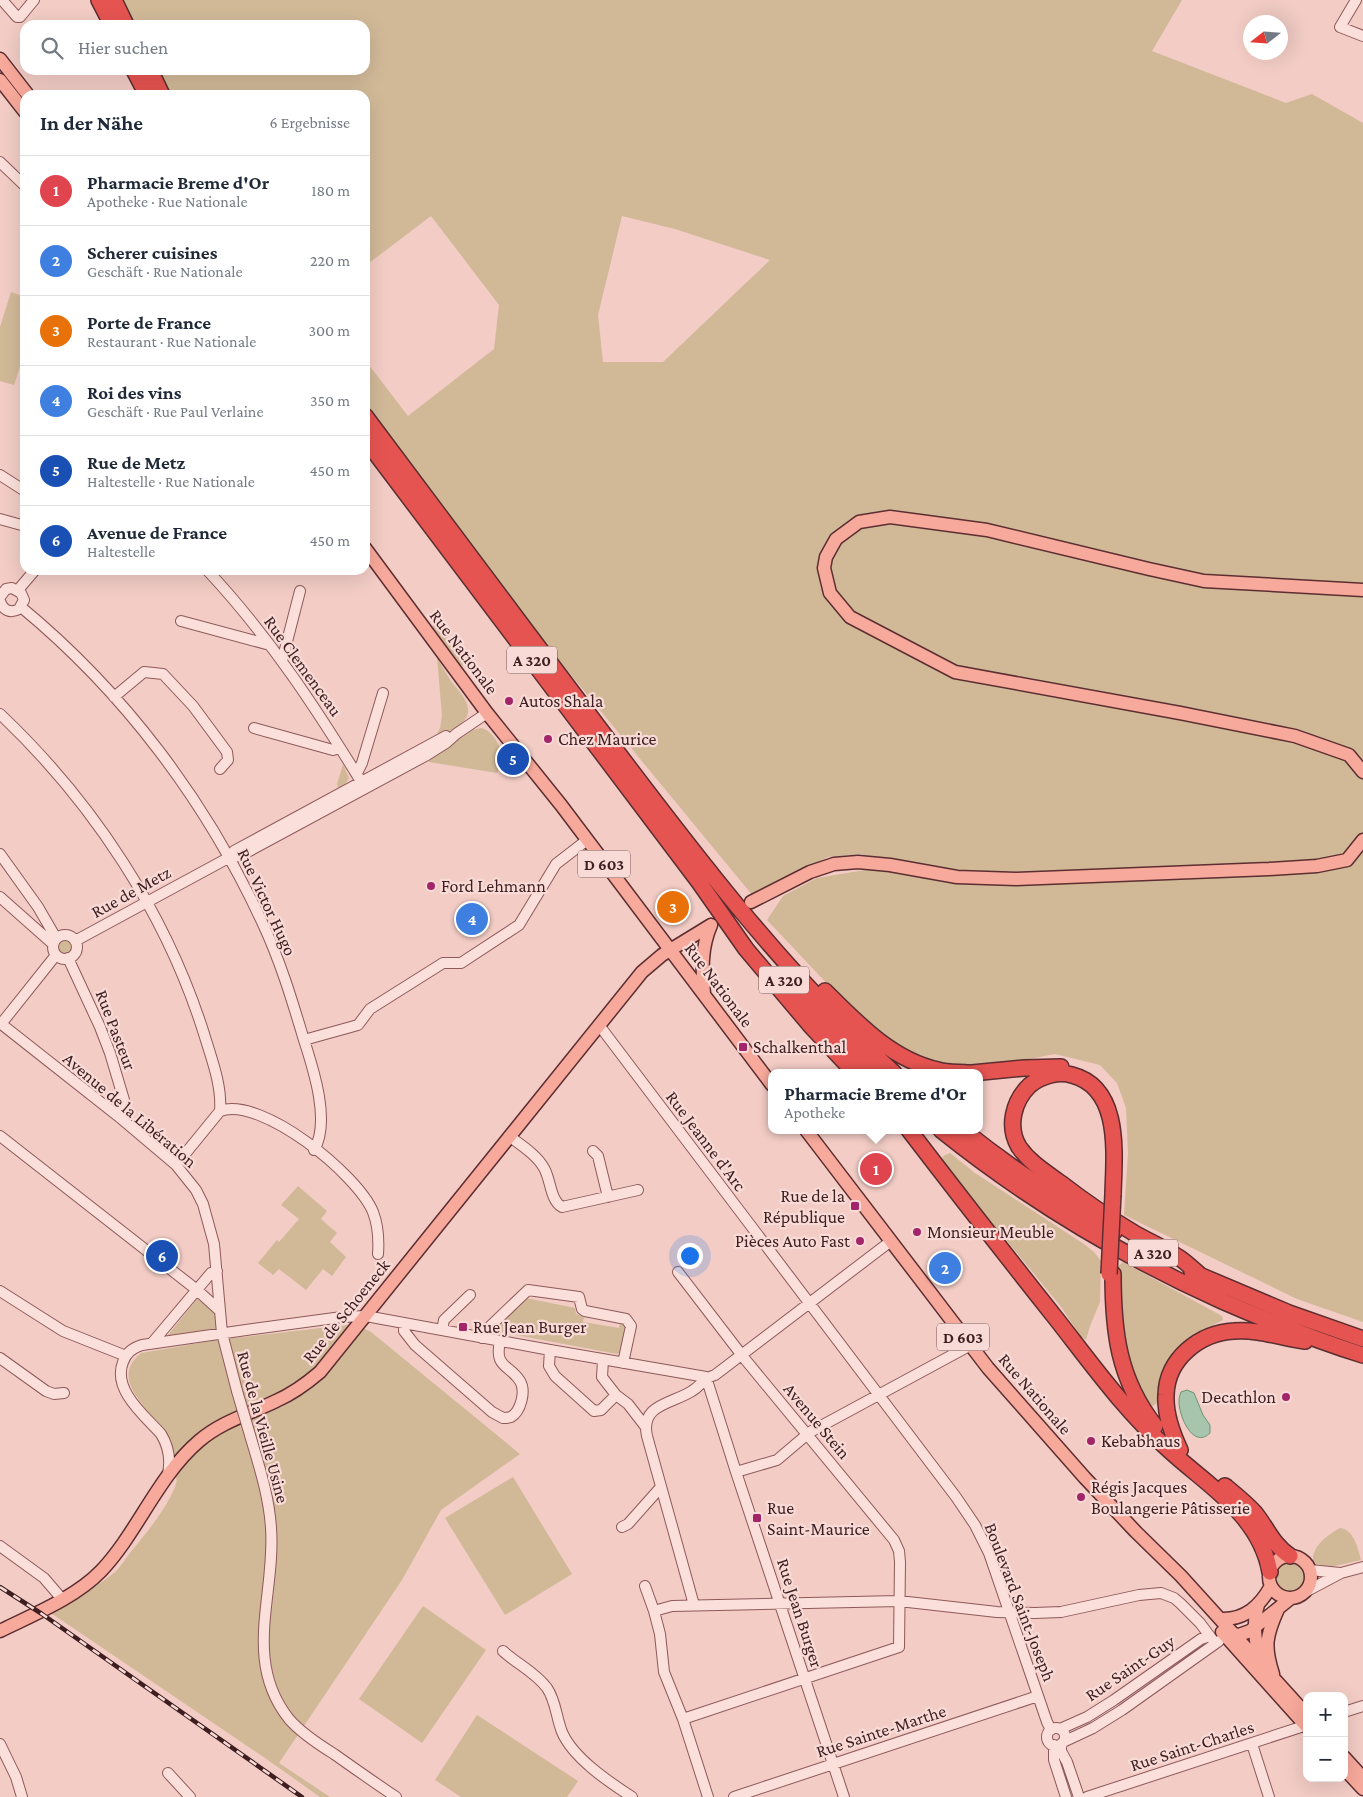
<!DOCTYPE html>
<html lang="de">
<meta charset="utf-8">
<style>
:root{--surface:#fff;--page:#f2f2f3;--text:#1f2937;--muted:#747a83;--line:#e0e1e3;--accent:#d93025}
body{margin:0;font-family:"Crimson Pro",serif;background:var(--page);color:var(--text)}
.controls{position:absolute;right:15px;bottom:15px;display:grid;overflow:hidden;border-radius:10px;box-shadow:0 5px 20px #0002}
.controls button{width:45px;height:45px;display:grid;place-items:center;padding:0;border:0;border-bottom:1px solid var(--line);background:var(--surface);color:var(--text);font:25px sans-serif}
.compass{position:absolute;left:1243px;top:15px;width:45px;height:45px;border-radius:50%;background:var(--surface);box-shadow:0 5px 20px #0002;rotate:253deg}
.you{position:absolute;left:689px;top:1255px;width:18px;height:18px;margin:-12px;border:4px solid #fff;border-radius:50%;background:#1a73e8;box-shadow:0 0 0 8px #1a73e833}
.badge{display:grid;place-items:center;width:32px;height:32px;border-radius:50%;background:var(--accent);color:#fff;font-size:16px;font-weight:700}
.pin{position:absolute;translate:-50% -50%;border:2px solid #fff;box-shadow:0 1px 5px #0006}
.popup{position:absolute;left:768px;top:1069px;width:215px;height:65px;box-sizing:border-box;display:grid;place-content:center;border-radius:10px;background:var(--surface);filter:drop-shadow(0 1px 4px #0005);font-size:16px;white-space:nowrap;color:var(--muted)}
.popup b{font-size:19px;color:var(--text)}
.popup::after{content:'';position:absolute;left:50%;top:100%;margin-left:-10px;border:10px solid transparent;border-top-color:var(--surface)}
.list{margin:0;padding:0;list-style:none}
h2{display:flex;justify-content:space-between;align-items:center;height:65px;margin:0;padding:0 20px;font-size:21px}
h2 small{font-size:16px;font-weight:400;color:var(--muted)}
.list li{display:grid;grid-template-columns:32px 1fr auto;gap:15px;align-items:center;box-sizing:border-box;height:70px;padding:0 20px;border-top:1px solid var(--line)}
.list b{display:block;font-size:19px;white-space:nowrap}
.list p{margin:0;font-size:16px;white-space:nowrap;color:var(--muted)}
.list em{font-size:16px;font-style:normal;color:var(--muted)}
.icon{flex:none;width:28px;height:28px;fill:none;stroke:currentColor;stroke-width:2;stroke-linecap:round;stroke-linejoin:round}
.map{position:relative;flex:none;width:1363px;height:1797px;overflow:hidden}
.search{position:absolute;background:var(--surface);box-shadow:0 5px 20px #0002;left:20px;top:20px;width:350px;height:55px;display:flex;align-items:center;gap:12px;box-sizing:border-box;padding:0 18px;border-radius:15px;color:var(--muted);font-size:19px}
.panel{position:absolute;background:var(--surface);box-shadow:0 5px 20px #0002;left:20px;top:90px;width:350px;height:485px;border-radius:15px}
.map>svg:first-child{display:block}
.green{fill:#d1b998;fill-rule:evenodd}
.water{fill:#a7c5ac;stroke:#6d9475}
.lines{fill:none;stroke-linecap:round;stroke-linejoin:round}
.minor-casing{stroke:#8e595a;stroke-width:12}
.major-casing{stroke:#5c2e31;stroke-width:15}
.highway-casing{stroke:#5c2e31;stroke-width:18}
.minor{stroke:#fbdfda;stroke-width:10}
.major{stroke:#f7a99b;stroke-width:12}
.highway{stroke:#e65451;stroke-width:15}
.rail-casing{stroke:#3e1e20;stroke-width:4.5}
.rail{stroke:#f8dbd6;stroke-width:2.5;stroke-dasharray:8;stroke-linecap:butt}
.minor-bridge-casing{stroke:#8e595a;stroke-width:12;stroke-linecap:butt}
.highway-bridge-casing{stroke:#5c2e31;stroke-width:18;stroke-linecap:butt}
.minor-bridge{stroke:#fbdfda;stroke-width:10}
.highway-bridge{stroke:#e65451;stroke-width:15}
.poi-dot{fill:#a2256a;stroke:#f8dbd6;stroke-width:2}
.labels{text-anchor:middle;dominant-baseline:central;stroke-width:4.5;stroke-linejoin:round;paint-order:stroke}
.shield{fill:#f8dbd6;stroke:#765757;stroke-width:1}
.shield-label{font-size:16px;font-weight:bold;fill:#3e1e20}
.street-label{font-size:18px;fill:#3e1e20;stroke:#f8dbd6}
.poi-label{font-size:18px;fill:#3e1e20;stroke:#f8dbd6;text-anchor:start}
</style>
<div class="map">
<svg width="1363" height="1797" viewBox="0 0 1363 1797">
<rect width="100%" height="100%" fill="#f2ccc5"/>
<path class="green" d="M121 0H1182L1152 51 1286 103 1312 94 1363 123V1322L1297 1299 1124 1215 1128 1153 1126 1108 1117 1083 1100 1065 1055 1054 993 1066 954 1070 908 1055 868 1027 767 920 783 896 817 878 871 869 863 854 828 857 792 874 753 896 487 573 400 453 365 402V360L408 416 494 349 499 305 431 216 365 266V95H172L158 70H365V25H133ZM622 216 675 229 770 260 663 362H603L598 315Z
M11 292 25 297V351L14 385 0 381V327Z
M434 624 439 626 463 657 465 661 463 666 459 664 434 631 432 627Z
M437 657C441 665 446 673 451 681 459 692 477 707 463 722 457 729 444 732 436 736L440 728 442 716Z
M481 728C493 730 503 749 502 761 501 765 498 770 497 773L429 762V759L473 730Z
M343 764 349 778 345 784 338 788 337 784Z
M58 948a7 7 0 1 1 14 0a7 7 0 1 1-14 0Z
M950 1153 975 1173 1084 1244 1094 1252 1101 1261 1100 1302 1090 1326 1086 1340 1080 1336 1062 1308 942 1162 943 1156Z
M298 1186 327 1211 321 1219 337 1233 330 1242 346 1257 332 1276 323 1269 306 1290 279 1269 273 1275 258 1263 277 1240 279 1242 299 1219 281 1205Z
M1123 1262 1222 1316 1223 1320 1196 1333 1182 1344 1171 1357 1160 1379 1157 1403 1150 1408 1127 1363 1117 1288 1118 1266Z
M526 1298 575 1308 576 1314 584 1316 583 1322 619 1328 620 1323 624 1324 625 1327 621 1352 617 1354 494 1331Z
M197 1299 216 1311 217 1327 215 1330 169 1337 168 1335Z
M355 1324 371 1332 520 1454 441 1510 402 1580 279 1763 330 1797H320L265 1758 51 1613C71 1600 97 1587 115 1572 120 1567 125 1560 129 1554 144 1536 169 1506 176 1484 180 1473 160 1428 152 1417 137 1396 114 1376 141 1353L217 1340Z
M513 1477 572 1574 505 1615 445 1518Z
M1340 1528C1354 1529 1358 1549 1361 1560L1331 1567 1316 1564 1313 1560C1312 1546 1329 1534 1340 1528Z
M1273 1577a16 16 0 1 1 32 0a16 16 0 1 1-32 0Z
M423 1606 486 1650 422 1743 359 1699Z
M477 1715 578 1781 567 1797H461L435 1780Z"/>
<path class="water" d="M1187 1390 1194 1393 1203 1415 1210 1425V1433C1193 1450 1178 1415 1179 1400 1179 1398 1180 1395 1181 1392Z"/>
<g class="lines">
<g class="minor-casing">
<path id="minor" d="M2 0 17 17H20L34 0
M1356 0 1340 27 1363 36
M0 162 25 186
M0 475 25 491
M0 519 25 526
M207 570C269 636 318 711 365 788
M18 590 35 570
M0 597 6 589 12 588 21 593 24 600 19 609C10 614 3 610 0 601
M21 607C124 692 206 801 262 922 280 960 292 1000 304 1040 313 1068 331 1122 314 1150
M181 621 270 645
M282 661 300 591
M114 697 144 672 163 674 193 706 227 752 228 760 220 769
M0 714C93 802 167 914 205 1037 212 1060 222 1086 220 1111L176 1165
M254 728 333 750 340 748
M355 772 358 771 362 763 383 693
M0 854 38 907 56 938
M230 857 234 851 446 736
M0 897 53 944
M53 947a12 12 0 1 1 24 0a12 12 0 1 1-24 0Z
M75 941 230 857 240 856 427 755 446 743 456 734 487 713
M68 958 100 1027 110 1053 124 1100 118 1116
M0 1023 118 1116 176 1165 196 1190 203 1204 214 1244 222 1333 237 1391
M1 1024 56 955
M599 1025 956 1497 975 1525 989 1553 1047 1722 1051 1730
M304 1040 358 1025 370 1009 443 963H461L519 925 556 864 587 840
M220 1111C262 1096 358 1175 373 1212 378 1225 379 1240 378 1254
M0 1136 197 1290 219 1310
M509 1136C521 1145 537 1155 544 1168 551 1180 550 1200 562 1207L638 1190
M593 1151 598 1156 608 1197
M678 1272 744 1358 894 1540 899 1551 900 1562 899 1647 683 1719
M0 1291 63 1331 126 1356
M404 1324V1331L415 1345 492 1412 503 1418C506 1418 508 1418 511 1417 521 1411 526 1391 520 1381 509 1364 494 1368 500 1341
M442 1330 444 1320 470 1295
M482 1338 483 1333 528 1290 579 1297 582 1309 585 1311 626 1319 631 1326 623 1363
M152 1343 211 1273 217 1271
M550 1350 549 1366 555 1376 594 1411 601 1410 616 1395 628 1404 645 1426
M0 1358 46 1391 54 1394 64 1393
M603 1360 602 1377 616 1395
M250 1435C259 1466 269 1496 271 1528 276 1594 242 1660 289 1719 301 1733 318 1744 334 1754 354 1768 375 1783 396 1797
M736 1472 777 1460 810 1432 969 1346
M168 1474C171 1459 169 1447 161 1434 145 1416 112 1390 123 1362 126 1353 132 1348 142 1345L253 1329 342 1317 366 1316 550 1350 706 1377 736 1472 844 1797
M622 1527 628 1524 660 1488
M0 1546 44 1578 62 1599
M1310 1570 1340 1573
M645 1586 654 1611
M1307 1591 1341 1573 1363 1567
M694 1605 647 1436C640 1404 672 1404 692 1391 702 1385 703 1378 715 1375L891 1241
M503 1651C517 1664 535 1672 547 1688 556 1701 556 1717 562 1732 573 1758 609 1782 632 1797
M1344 1712 1363 1706
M1047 1737a9 9 0 1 1 18 0a9 9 0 1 1-18 0Z
M1060 1729 1087 1717 1114 1700 1201 1639 1210 1636
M1063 1742 1093 1728 1122 1710 1219 1641
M0 1744 16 1777 22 1797
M1061 1744V1751L1067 1762 1079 1797
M1252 1744 1269 1797
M1054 1745V1760L1066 1797
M168 1773 190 1797
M708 1797 683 1719 664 1672 660 1634 654 1611 672 1606 899 1601 997 1612 1035 1613 1061 1612 1139 1595 1161 1593 1174 1598 1180 1603 1200 1623 1215 1643
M734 1797 1038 1696
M1087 1797 1307 1725"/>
</g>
<g class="major-casing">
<path id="major" d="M0 59 28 95
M0 80 25 112
M365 548 487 713 561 805 772 1085
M1363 590 1204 581 1149 569 987 530 890 517 859 522 836 539 826 557 824 568 830 593 850 617 955 672 1180 713 1295 736 1349 755 1363 772
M751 902 810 872 834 864 858 862 890 865 957 877 1016 879 1269 869 1317 866 1347 860 1363 840
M704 994C702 969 701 948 711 925
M806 1130 988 1368 1085 1478 1136 1532 1181 1576 1307 1715
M1269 1577a21 21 0 1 1 42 0a21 21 0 1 1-42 0Z
M1258 1605C1252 1623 1256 1644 1260 1662
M1221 1619C1245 1620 1260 1606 1271 1586
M0 1631C32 1615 75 1598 101 1571 138 1532 157 1477 199 1441 221 1422 249 1414 276 1401 292 1394 306 1384 320 1372L642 972 662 955 711 925
M1222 1632 1307 1727
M1231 1633 1239 1635 1250 1631 1291 1598
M1273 1674C1264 1646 1266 1636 1278 1609
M1344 1757 1363 1778
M1349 1774 1363 1789"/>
</g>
<g class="highway-casing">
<path id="highway" d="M99 0 112 25
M114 0 126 25
M134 70 147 95
M150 70 162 95
M365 416C443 521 521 624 599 728 690 849 782 971 894 1073
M365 439 699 882 746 949 810 1025 855 1073
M790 986 842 1042 875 1073
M825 991C857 1023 892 1060 938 1070 947 1073 959 1072 969 1073
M972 1073 1024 1068 1061 1067
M909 1130C958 1194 1008 1258 1058 1321 1093 1366 1126 1412 1169 1450 1208 1486 1260 1515 1270 1572
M941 1130C1028 1200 1120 1255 1222 1301 1268 1321 1315 1340 1363 1355
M963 1130C1011 1168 1061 1202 1114 1232
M1113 1194C1114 1155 1122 1088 1072 1075 1058 1071 1041 1076 1030 1085 1013 1101 1007 1127 1019 1147 1030 1163 1047 1173 1062 1184 1085 1202 1109 1218 1134 1233 1150 1242 1166 1249 1181 1259 1188 1264 1194 1270 1201 1276
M1192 1272 1289 1313 1363 1339
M1113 1274C1113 1331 1118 1379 1155 1426
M1180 1450C1172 1433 1165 1415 1166 1395 1167 1358 1200 1333 1234 1331 1258 1329 1282 1338 1305 1341
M1225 1486C1236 1495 1246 1503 1255 1513 1267 1528 1273 1545 1290 1556"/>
</g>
<use href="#minor" class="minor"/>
<use href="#major" class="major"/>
<use href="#highway" class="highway"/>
<g class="rail-casing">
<path id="rail" d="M0 1587 42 1614 302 1797"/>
</g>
<use href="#rail" class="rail"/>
<g class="minor-bridge-casing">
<path id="minor-bridge" d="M237 1391 250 1435"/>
</g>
<g class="highway-bridge-casing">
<path id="highway-bridge" d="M1109 1274 1113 1194"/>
</g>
<use href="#minor-bridge" class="minor-bridge"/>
<use href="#highway-bridge" class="highway-bridge"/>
</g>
<g class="poi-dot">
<circle cx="509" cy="701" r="5"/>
<circle cx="548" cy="739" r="5"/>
<circle cx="431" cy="886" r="5"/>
<rect x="738" y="1042" width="10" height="10" rx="2.5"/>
<rect x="850" y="1201" width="10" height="10" rx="2.5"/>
<circle cx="917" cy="1232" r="5"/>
<circle cx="860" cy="1241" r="5"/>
<rect x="458" y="1322" width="10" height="10" rx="2.5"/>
<circle cx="1286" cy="1397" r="5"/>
<circle cx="1091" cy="1441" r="5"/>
<circle cx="1081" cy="1497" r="5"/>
<rect x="752" y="1513" width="10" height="10" rx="2.5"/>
</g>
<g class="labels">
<g class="shield">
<rect x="507" y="646.5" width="50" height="27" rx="4"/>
<rect x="578" y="850.5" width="52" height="27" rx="4"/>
<rect x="759" y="966.5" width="50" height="27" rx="4"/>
<rect x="1128" y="1239.5" width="50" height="27" rx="4"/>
<rect x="937" y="1323.5" width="52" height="27" rx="4"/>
</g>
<g class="shield-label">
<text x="532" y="660">A 320</text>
<text x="604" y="864">D 603</text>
<text x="784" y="980">A 320</text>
<text x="1153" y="1253">A 320</text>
<text x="963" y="1337">D 603</text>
</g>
<g class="street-label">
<text transform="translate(464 652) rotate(53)">Rue Nationale</text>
<text transform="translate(303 666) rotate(54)">Rue Clemenceau</text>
<text transform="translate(131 892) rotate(-29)">Rue de Metz</text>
<text transform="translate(267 902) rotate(65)">Rue Victor Hugo</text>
<text transform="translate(719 985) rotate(53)">Rue Nationale</text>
<text transform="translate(116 1030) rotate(69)">Rue Pasteur</text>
<text transform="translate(130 1110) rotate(40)">Avenue de la Libération</text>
<text transform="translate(706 1141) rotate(53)">Rue Jeanne d'Arc</text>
<text transform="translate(346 1311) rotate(-51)">Rue de Schoeneck</text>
<text transform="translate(1035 1394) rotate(49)">Rue Nationale</text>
<text transform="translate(817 1421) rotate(50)">Avenue Stein</text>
<text transform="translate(263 1427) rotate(75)">Rue de la Vieille Usine</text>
<text transform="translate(1020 1602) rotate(69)">Boulevard Saint-Joseph</text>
<text transform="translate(800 1613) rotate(72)">Rue Jean Burger</text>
<text transform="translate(1130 1668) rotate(-34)">Rue Saint-Guy</text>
<text transform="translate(881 1731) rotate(-18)">Rue Sainte-Marthe</text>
<text transform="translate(1192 1746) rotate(-18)">Rue Saint-Charles</text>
</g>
<g class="poi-label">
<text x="519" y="701">Autos Shala</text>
<text x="558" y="739">Chez Maurice</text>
<text x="441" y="886">Ford Lehmann</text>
<text x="753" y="1047">Schalkenthal</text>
<text x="845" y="1196" text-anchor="end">Rue de la<tspan x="845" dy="21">République</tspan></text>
<text x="927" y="1232">Monsieur Meuble</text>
<text x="850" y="1241" text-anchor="end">Pièces Auto Fast</text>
<text x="473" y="1327">Rue Jean Burger</text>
<text x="1276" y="1397" text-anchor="end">Decathlon</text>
<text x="1101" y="1441">Kebabhaus</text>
<text x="1091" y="1487">Régis Jacques<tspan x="1091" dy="21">Boulangerie Pâtisserie</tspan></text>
<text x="767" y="1508">Rue<tspan x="767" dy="21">Saint-Maurice</tspan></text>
</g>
</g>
</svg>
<div class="controls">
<button>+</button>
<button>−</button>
</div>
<svg class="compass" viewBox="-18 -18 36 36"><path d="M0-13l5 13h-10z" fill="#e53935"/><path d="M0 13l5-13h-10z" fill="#747a83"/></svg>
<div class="you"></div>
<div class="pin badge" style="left:876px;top:1169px;background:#e0444e">1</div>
<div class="popup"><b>Pharmacie Breme d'Or</b>Apotheke</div>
<div class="pin badge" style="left:945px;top:1268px;background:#3f7fe0">2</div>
<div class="pin badge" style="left:673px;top:907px;background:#e8710a">3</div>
<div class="pin badge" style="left:472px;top:919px;background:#3f7fe0">4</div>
<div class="pin badge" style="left:513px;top:759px;background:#1a4fb4">5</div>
<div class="pin badge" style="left:162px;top:1256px;background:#1a4fb4">6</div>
<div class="search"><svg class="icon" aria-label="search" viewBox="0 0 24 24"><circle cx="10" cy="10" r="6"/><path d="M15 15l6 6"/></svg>Hier suchen</div>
<section class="panel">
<h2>In der Nähe<small>6 Ergebnisse</small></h2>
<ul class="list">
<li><span class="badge" style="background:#e0444e">1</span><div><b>Pharmacie Breme d'Or</b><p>Apotheke · Rue Nationale</p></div><em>180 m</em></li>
<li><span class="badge" style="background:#3f7fe0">2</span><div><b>Scherer cuisines</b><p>Geschäft · Rue Nationale</p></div><em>220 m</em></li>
<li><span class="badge" style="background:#e8710a">3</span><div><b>Porte de France</b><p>Restaurant · Rue Nationale</p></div><em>300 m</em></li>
<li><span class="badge" style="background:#3f7fe0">4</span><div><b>Roi des vins</b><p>Geschäft · Rue Paul Verlaine</p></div><em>350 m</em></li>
<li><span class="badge" style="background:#1a4fb4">5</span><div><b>Rue de Metz</b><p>Haltestelle · Rue Nationale</p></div><em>450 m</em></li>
<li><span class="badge" style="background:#1a4fb4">6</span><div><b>Avenue de France</b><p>Haltestelle</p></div><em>450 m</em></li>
</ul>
</section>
</div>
